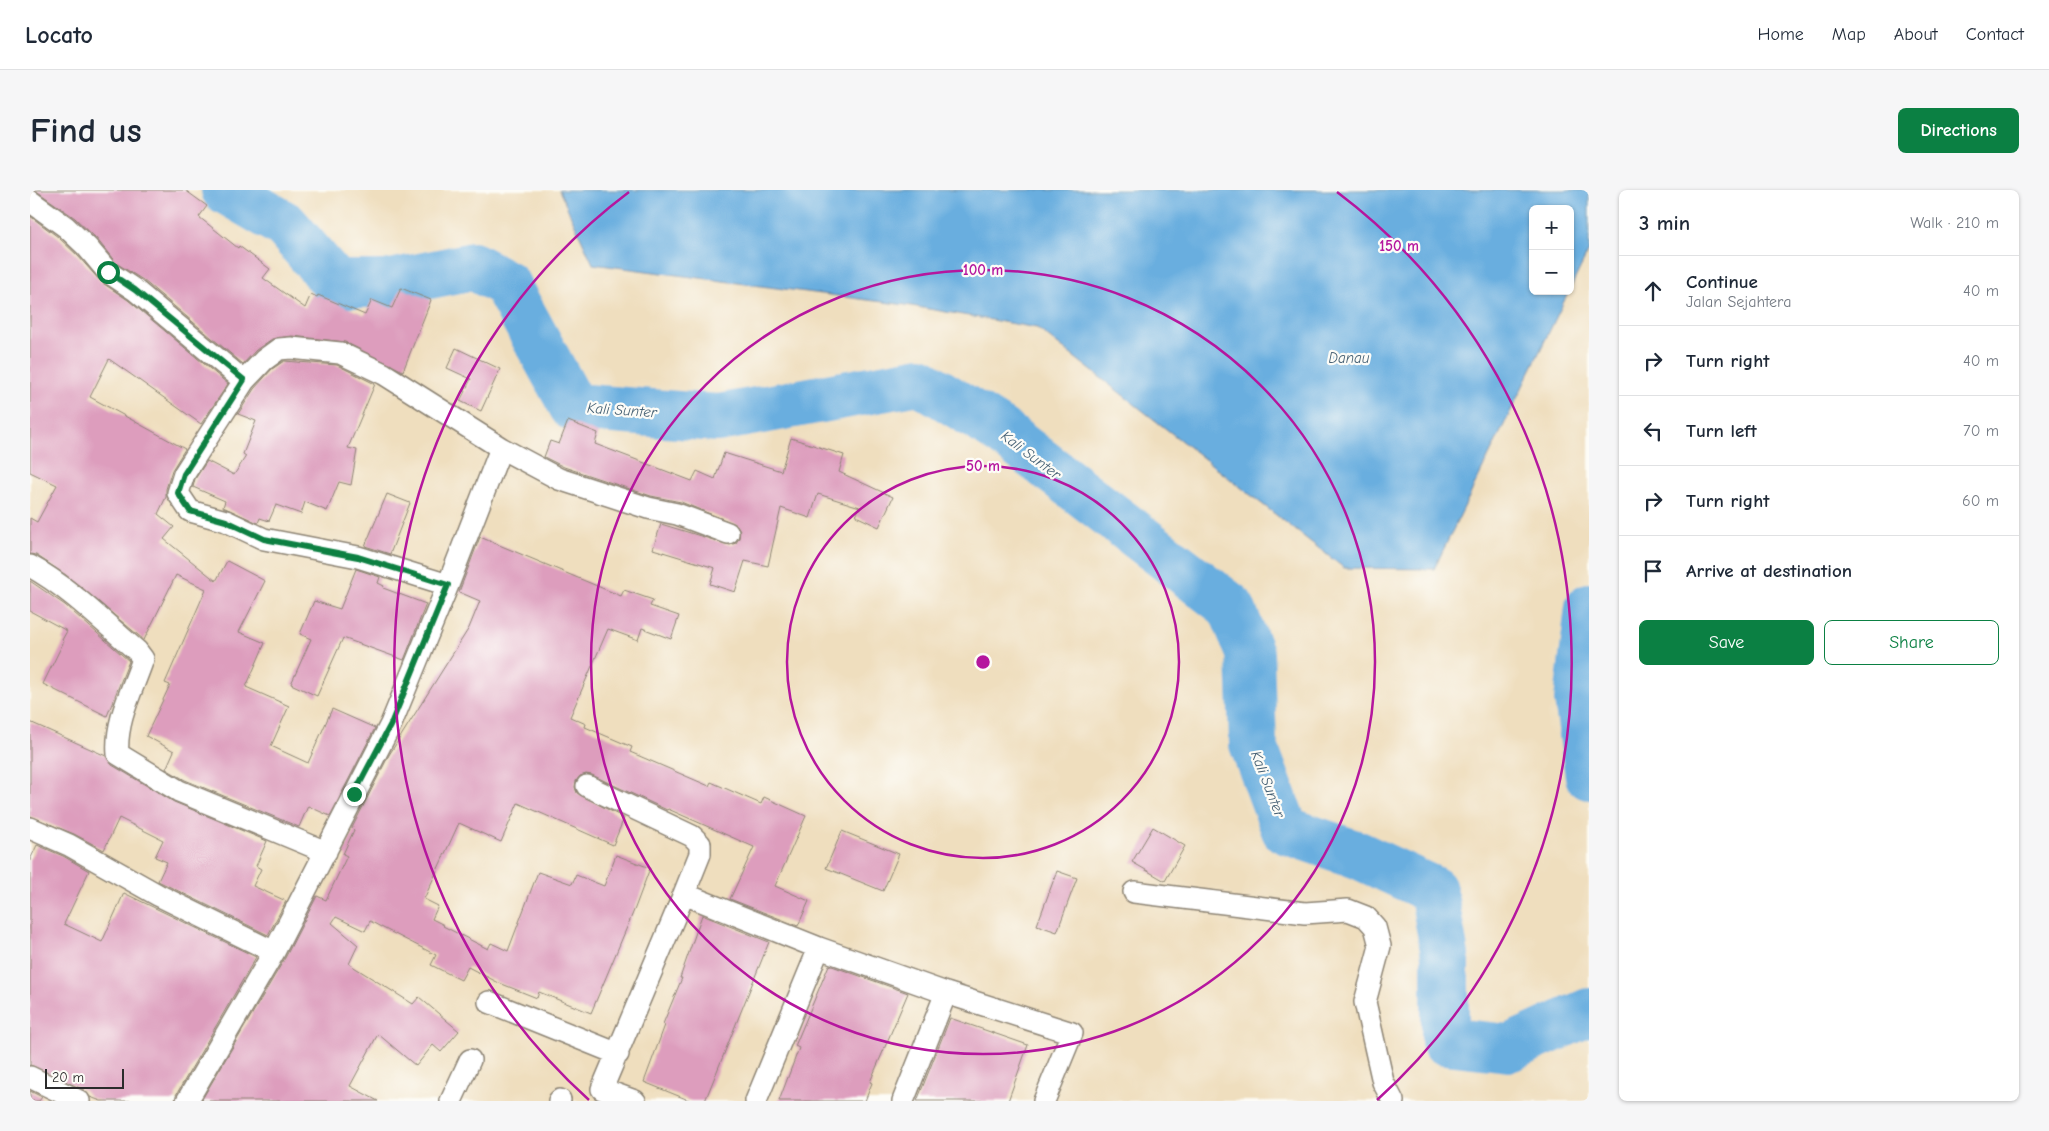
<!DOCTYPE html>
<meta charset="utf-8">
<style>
:root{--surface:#fff;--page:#f6f6f7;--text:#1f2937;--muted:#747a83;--line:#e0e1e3;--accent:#0b8043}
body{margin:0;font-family:"Comic Neue",sans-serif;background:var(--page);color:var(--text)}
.controls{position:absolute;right:15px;top:15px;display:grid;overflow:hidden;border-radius:8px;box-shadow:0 1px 4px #0004}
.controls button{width:45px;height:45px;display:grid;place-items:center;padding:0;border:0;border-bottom:1px solid var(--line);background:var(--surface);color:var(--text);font:25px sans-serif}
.scale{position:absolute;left:15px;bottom:12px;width:79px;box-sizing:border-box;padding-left:5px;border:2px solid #2b2b2b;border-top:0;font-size:14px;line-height:18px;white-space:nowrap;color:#2b2b2b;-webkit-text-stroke:4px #fdfcf7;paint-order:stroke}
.stop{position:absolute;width:15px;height:15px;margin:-11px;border:4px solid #0b8043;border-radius:50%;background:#fff}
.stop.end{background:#0b8043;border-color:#fff;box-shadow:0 1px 5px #0008}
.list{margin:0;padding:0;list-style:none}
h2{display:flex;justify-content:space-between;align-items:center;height:65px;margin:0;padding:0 20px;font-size:21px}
h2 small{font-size:16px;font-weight:400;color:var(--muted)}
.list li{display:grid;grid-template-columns:32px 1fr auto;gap:15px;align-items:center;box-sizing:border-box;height:70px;padding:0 20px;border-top:1px solid var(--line)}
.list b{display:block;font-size:19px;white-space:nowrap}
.list p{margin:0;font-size:16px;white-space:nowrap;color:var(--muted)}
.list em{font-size:16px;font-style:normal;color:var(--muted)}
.actions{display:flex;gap:10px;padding:15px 20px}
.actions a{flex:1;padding:11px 0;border:1px solid var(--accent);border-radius:8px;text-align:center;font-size:18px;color:var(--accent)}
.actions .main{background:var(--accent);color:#fff}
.icon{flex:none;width:28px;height:28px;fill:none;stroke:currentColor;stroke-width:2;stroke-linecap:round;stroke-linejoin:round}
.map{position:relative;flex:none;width:1559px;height:911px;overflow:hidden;border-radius:8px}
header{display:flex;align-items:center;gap:30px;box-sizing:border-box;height:70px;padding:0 25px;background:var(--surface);border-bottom:1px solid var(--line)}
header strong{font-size:24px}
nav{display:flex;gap:28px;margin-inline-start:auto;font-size:18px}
.intro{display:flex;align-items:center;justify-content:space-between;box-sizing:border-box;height:120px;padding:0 30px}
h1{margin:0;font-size:35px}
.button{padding:12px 22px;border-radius:8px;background:var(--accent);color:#fff;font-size:18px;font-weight:700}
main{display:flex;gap:30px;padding:0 30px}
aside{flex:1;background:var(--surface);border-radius:8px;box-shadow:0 1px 4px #0004}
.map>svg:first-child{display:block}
.water{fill:#69aedf;stroke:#4a6c85}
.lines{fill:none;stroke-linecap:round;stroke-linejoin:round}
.river{stroke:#69aedf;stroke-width:48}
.building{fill:#dd9dbd}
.street-casing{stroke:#8d8474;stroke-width:24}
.street{stroke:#fff;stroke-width:21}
.route{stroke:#0b8043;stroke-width:6}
.ring{fill:none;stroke:#b5179e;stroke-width:2.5}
.labels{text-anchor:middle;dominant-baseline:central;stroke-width:4.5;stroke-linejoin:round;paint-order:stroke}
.water-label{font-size:15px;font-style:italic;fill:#445f73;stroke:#fdfcf7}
.centre{fill:#b5179e;stroke:#fdfcf7;stroke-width:2.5}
.ring-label{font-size:15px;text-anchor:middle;font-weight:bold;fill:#b5179e;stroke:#fdfcf7;stroke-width:4.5;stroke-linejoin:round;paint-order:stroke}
</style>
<header>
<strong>Locato</strong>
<nav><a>Home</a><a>Map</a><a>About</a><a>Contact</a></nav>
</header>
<div class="intro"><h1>Find us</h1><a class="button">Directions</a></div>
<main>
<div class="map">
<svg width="1559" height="911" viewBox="0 0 1559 911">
<rect width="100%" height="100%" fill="#fdfcf7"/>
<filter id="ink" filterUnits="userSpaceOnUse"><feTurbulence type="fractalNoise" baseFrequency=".02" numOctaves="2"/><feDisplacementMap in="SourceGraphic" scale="10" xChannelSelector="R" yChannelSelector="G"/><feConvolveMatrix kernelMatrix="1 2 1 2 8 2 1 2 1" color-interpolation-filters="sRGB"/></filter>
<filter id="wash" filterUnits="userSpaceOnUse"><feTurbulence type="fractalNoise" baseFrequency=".0096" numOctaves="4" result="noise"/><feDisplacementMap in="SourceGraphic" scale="20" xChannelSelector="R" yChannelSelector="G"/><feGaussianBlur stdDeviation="1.12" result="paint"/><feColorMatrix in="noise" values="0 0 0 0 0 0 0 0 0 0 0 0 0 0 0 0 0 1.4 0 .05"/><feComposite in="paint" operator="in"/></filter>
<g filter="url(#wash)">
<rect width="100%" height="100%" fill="#efdebe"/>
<path class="water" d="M529 0H1559V60L1540 99V19H1503V101H1539L1404 379 1314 378 1007 138 876 115 563 74Z"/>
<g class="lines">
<path class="river" d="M195 0 255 35 306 94H356L443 76 476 94 543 217 688 228 890 191 972 242 1201 417 1220 463 1223 554 1255 640 1328 665 1403 700 1415 765V851L1479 858 1559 822
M1559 417 1548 510 1559 586"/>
</g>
<g id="blocks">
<path class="building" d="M5 0H155L177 16 169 27 208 58 209 56 240 79 233 88 275 118 281 104 287 107 288 105 335 125 342 110 362 118 371 98 401 110 373 181 315 152 262 146 242 149 226 160 213 174 113 90 86 73 66 48 45 28Z
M0 26 28 47 48 66 71 92 98 110 198 194 171 234 79 169 60 207 155 259 142 280 136 299V307L128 324 144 337 134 349 186 391 197 371 235 391 209 442 235 453 216 497 259 516 241 556 278 573 302 519 345 538 300 626 278 616 269 637 155 590 136 579 144 561 116 546 140 495 135 493 176 399 146 385 114 450 36 385 6 365 0 364V328L7 332 27 295 0 282Z
M426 158 470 179 451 221 430 211 441 189 417 178Z
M254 171 307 175 345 194 318 258 327 260 321 295 309 292 297 321 275 312 271 324 246 315 239 331 230 328 228 333 193 317 195 311 163 297 165 289 177 271 204 285 216 266 213 264 226 231 208 224 224 199 242 179Z
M538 231 568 243 565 254 662 291 667 281 685 289 694 263 751 281 761 248 814 265 809 282 863 307 849 337 826 326 830 317 788 304 780 328 751 318 738 376 715 371 705 402 680 394 685 378 623 359 631 334 700 355 706 353 709 348 710 340 707 335 651 312 621 306 534 277 514 267 520 251 529 254Z
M357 304 380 313 360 364 335 356Z
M450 347 591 406 594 400 623 410 620 416 649 426 641 449 612 438 608 450 578 439 540 527 556 534 555 537 602 557 600 562 679 596 681 592 731 614 734 607 776 626 745 696 779 711 768 736 700 709 724 657 638 619 637 620 562 585 556 584 550 586 546 591 545 597 547 603 594 628 583 655 488 613 471 652 429 633 394 709 408 716 402 729 414 735 413 736 458 759 461 753 478 761 508 682 542 694 546 685 574 696 586 665 620 678 605 718 561 823 509 802 507 808 467 792 438 777 431 790 401 775 406 765 351 737 340 731 335 741 306 727 302 733 328 755 319 774 383 814 389 807 429 841 411 862 403 855 386 876 348 844 320 896 348 911H171L255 768 287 706 296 710 317 666 313 664 324 640 322 638 359 565 439 438 450 411 429 402Z
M326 379 350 387 348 393 354 396 353 398 396 414 374 470 313 448 287 506 261 494 281 449 270 444 284 411 310 419Z
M0 391 35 415 99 471 77 526 13 494 34 451 32 450 37 441 0 421Z
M0 532 76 566 82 575 144 612 237 651 226 676 231 679 223 696 256 711 238 745 128 691 137 672 125 667 133 650 89 628 74 660 44 644 0 626Z
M1123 637 1155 656 1135 691 1102 672Z
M812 641 869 664 853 701 796 678Z
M7 655 33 666 59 681 34 734 72 752 94 703 226 767 146 905 145 911H71L60 907 54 900 0 875V670Z
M1027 681 1047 688 1027 742 1007 735Z
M672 725 739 752 675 911H661L614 892 635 835 633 834 652 788H650Z
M799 775 878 803 840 892 842 893 835 911H749L769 858 765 856Z
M920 828 998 855 978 911H887Z
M0 901 12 907 9 911H0Z"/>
</g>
</g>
<g filter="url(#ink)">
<use href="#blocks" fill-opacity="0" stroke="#8d8474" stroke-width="1"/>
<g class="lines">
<g class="street-casing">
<path id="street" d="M0 11 36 37 57 57 78 82 105 100 214 191
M0 376C40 398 73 432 107 461L113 469C103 499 85 531 88 564L149 601 296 662
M418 395 328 367 234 349 196 331 160 321 148 303 154 284 214 191 234 170 249 159 261 158 310 163 354 184 471 258 529 289 618 318 647 324 698 343
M557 596 662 646 670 654V664L654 704 572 899 605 911
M0 638 39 655 128 705 244 762
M1104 702 1275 723 1318 720 1336 727 1345 737 1350 756 1335 812 1353 892 1363 911
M654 704 789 758 916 803 1042 843 1014 911
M459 812 588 864
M0 887 49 911
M157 911 244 762 361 534 418 395 471 258
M421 911 440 870
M529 911 530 910
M726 911 789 758
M873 911 916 803"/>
</g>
<use href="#street" class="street"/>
</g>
</g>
<g class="lines" filter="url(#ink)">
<path class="route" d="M78 82 105 100 214 190 154 284 148 303 160 321 196 331 234 349 328 367 418 395 361 534 324 604"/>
</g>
<g class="ring">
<circle cx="953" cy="472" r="196"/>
<circle cx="953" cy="472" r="392"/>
<path d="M559 910A589 589 0 0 1 599 2M1307 2A589 589 0 0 1 1347 910"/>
</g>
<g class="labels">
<g class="water-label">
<text x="1319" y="168">Danau</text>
<text transform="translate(592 220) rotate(4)">Kali Sunter</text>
<text transform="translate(1001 265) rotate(37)">Kali Sunter</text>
<text transform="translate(1238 594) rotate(69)">Kali Sunter</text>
</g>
</g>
<circle cx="953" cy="472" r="8" class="centre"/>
<g class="ring-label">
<text x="1369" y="61">150 m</text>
<text x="953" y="85">100 m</text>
<text x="953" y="281">50 m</text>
</g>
</svg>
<div class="controls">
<button>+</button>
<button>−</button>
</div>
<div class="scale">20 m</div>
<div class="stop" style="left:78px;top:82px"></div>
<div class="stop end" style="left:324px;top:604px"></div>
</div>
<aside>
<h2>3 min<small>Walk · 210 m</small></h2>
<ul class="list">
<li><svg class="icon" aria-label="ahead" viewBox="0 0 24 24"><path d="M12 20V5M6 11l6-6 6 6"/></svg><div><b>Continue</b><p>Jalan Sejahtera</p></div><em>40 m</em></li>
<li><svg class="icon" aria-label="right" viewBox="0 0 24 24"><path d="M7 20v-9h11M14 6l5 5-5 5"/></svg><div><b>Turn right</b></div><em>40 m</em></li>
<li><svg class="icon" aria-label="left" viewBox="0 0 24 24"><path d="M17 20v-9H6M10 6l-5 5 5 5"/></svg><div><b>Turn left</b></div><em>70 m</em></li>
<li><svg class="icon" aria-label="right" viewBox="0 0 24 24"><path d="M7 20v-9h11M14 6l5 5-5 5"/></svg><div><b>Turn right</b></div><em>60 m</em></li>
<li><svg class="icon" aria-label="arrive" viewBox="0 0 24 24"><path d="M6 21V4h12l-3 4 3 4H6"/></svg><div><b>Arrive at destination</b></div></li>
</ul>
<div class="actions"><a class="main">Save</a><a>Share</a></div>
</aside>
</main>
